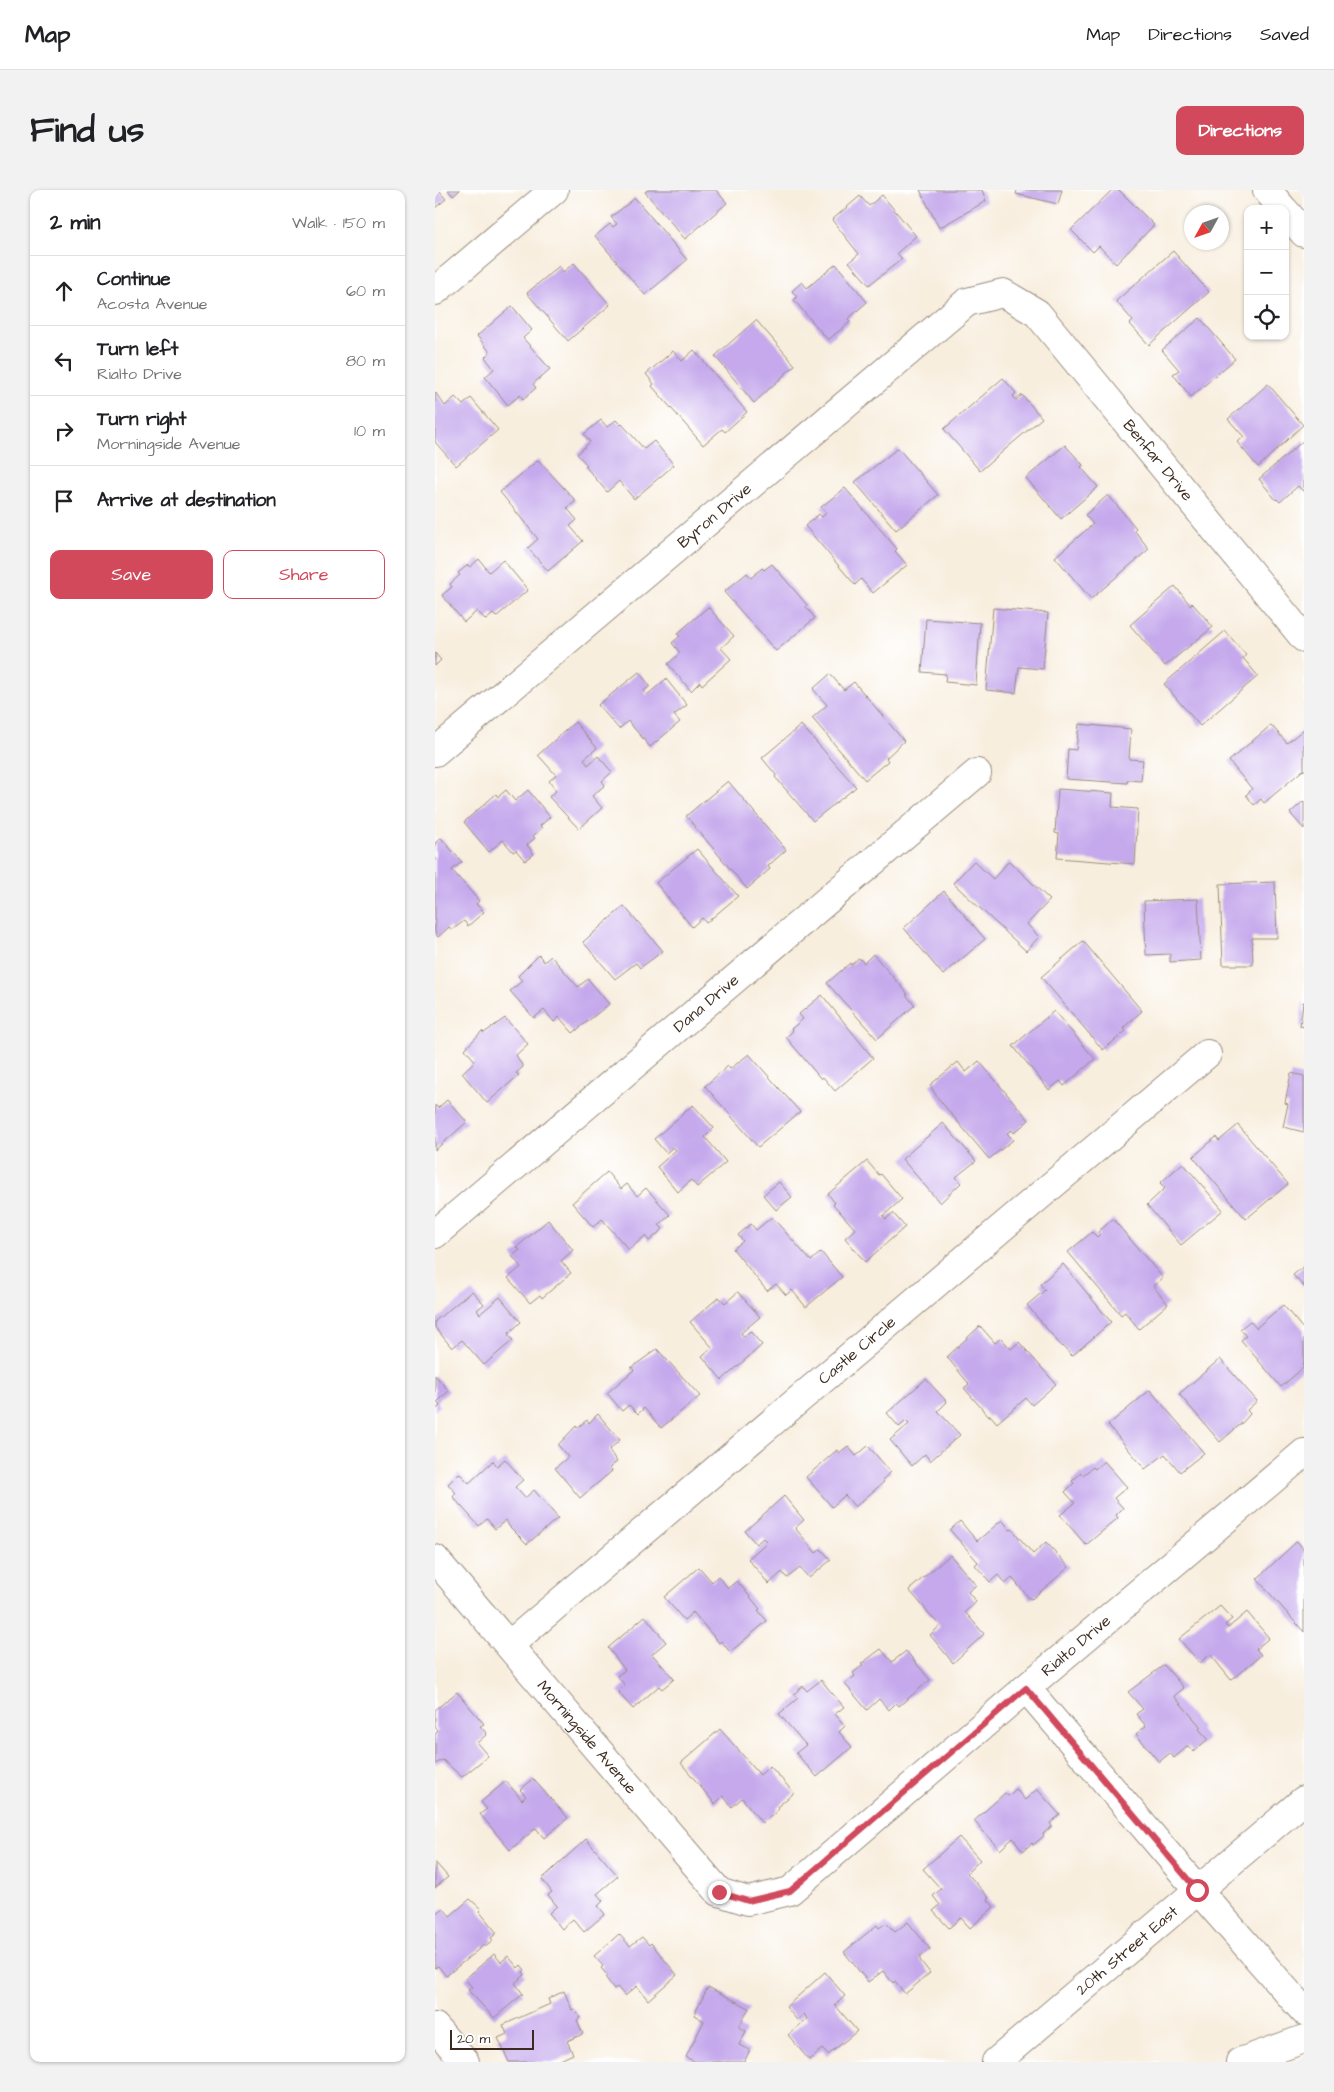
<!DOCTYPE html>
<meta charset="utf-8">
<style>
:root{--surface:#fff;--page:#f2f2f2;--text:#202124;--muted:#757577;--line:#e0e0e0;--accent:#d1495b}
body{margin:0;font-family:"Architects Daughter",sans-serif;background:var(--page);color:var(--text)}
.controls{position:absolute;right:15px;top:15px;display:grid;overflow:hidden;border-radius:10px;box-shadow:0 1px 4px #0004}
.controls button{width:45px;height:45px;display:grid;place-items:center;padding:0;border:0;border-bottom:1px solid var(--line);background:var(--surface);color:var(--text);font:25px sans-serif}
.compass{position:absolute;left:749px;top:15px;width:45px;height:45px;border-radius:50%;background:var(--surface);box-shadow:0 1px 4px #0004;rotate:230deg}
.scale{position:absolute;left:15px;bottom:12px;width:84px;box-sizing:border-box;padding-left:5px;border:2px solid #3b2a1e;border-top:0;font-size:14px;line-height:18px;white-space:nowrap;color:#3b2a1e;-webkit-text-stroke:4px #fff;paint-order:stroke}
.stop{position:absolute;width:15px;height:15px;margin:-11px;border:4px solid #d1495b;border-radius:50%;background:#fff}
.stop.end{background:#d1495b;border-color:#fff;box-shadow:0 1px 5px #0008}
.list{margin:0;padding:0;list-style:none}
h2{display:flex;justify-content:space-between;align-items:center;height:65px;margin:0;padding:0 20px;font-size:21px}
h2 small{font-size:16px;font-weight:400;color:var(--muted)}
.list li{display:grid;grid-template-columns:32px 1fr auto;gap:15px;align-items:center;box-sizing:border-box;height:70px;padding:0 20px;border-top:1px solid var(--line)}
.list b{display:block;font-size:19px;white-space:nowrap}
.list p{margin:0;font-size:16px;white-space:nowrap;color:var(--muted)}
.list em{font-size:16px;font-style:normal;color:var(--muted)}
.actions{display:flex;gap:10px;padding:15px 20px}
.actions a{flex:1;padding:11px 0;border:1px solid var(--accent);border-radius:10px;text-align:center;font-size:18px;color:var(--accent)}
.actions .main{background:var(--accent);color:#fff}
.icon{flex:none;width:28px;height:28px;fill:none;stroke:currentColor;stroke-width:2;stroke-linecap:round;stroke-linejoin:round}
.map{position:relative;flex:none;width:869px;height:1872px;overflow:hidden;border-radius:10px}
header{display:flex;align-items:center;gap:30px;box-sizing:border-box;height:70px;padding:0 25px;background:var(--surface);border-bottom:1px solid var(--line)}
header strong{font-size:24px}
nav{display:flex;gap:28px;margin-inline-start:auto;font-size:18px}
.intro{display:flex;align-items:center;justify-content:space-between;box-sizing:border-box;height:120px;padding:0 30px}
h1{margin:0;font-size:35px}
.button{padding:12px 22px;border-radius:10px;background:var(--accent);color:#fff;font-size:18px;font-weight:700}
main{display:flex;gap:30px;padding:0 30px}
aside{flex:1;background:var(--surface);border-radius:10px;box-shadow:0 1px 4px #0004}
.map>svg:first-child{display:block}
.building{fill:#c5a9ec}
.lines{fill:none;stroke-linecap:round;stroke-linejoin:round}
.minor-casing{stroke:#9a8c7e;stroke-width:30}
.secondary-casing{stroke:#9a8c7e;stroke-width:30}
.primary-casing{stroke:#9a8c7e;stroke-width:30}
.minor{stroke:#fff;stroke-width:28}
.secondary{stroke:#fff;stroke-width:28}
.primary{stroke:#fff;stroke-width:28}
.route{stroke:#d1495b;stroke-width:6}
.labels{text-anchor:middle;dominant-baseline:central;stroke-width:5;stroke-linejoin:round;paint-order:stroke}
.street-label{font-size:16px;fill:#3b2a1e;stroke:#fff}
</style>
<header>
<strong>Map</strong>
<nav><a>Map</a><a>Directions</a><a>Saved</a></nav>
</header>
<div class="intro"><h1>Find us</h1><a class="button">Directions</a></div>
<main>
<aside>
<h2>2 min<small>Walk · 150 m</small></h2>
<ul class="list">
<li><svg class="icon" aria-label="ahead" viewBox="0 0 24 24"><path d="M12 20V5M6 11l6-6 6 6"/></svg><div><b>Continue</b><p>Acosta Avenue</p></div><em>60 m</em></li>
<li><svg class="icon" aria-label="left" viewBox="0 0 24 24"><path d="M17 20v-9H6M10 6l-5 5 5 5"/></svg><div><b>Turn left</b><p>Rialto Drive</p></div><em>80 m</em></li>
<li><svg class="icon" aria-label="right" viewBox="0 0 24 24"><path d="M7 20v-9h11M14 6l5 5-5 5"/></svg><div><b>Turn right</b><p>Morningside Avenue</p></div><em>10 m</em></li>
<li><svg class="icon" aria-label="arrive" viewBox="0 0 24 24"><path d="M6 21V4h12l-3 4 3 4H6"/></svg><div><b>Arrive at destination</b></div></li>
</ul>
<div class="actions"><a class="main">Save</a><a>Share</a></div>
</aside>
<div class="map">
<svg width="869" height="1872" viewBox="0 0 869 1872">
<rect width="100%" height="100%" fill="#fff"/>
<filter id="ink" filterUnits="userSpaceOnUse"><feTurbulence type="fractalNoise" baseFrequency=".02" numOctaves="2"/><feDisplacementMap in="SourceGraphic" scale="10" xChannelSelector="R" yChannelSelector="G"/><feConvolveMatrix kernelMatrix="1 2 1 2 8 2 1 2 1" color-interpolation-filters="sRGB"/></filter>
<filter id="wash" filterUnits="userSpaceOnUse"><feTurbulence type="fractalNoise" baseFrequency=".0096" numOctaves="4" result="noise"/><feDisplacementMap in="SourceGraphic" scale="20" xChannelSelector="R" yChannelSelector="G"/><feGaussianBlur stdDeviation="1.12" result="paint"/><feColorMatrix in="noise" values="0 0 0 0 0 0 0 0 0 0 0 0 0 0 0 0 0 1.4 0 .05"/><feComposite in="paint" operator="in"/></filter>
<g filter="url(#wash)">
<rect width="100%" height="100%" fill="#f8eede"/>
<g id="blocks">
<path class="building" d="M0 0H3L11 9 0 18Z
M13 0H25L18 6Z
M213 0H281L292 13 250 49 210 2Z
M485 0H547L551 11 504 38Z
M582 0H627L623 14 581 4Z
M677 0H684L719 35 681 74 664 56 658 62 636 40Z
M447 5 481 46 462 63 467 69 434 95 414 72 424 64 397 30 425 6 434 16Z
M200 8 252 70 210 105 160 46 175 34 178 37 182 34 176 27Z
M738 61 774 102 714 155 695 134 698 131 681 111Z
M139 73 175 115 133 151 92 103 124 76 128 82Z
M401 74 432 112 413 129 415 132 393 150 359 110 362 107 357 101 367 92 372 98Z
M77 116 97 140 88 148 115 179 98 194 101 198 88 209 85 205 73 215 50 187 59 179 50 167 55 162 42 146Z
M765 128 800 169 756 207 738 184 744 180 727 160Z
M321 130 360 175 319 213 280 166Z
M259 160 312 222 290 242 287 239 268 255 217 196 219 194 211 184 238 161 247 171Z
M568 188 581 203 578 206 581 210 587 205 607 228 545 281 509 239Z
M833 194 868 235 823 277 802 252 809 247 793 229Z
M0 202 10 216 20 207 28 215 36 208 63 240 21 276 0 252Z
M166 230 172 237 181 230 186 235 187 234 209 259 219 251 239 275 199 309 184 291 172 302 150 276 152 275 142 264 155 252 149 244Z
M869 250V302L863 296 845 312 842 309 841 310 824 289Z
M630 255 648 275 646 277 663 297 626 329 591 288Z
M463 258 503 305 461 340 420 292Z
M103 270 141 311 132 318 142 330 135 336 148 351 113 381 93 358 103 349 65 302Z
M410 298 462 359 460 361 472 375 438 403 426 389 420 395 370 336 384 324 387 327 391 323 386 317Z
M673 305 701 338 699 340 714 359 656 409 620 367 658 334 650 325Z
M44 369 54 382 68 370 93 400 61 427 58 424 51 430 42 421 29 432 7 405 17 397 15 394 25 385 23 383 33 375 35 377Z
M337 374 372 415 371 417 380 428 341 461 289 402 312 383 316 388 327 378 329 380Z
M740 396 755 415 757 413 778 437 730 476 695 435Z
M273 417 299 446 286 458 296 469 267 495 265 492 256 501 233 474 245 463 237 453 245 446 242 444Z
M558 418 613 423 608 479 584 477 581 503 551 500Z
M491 429 545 433 541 495 510 492 511 484 487 482Z
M790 441 811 465 808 468 823 486 765 536 729 494Z
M0 463 6 470 0 476Z
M204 482 215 496 209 501 212 505 231 489 252 515 239 525 245 532 215 557 193 531 184 539 163 515Z
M395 484 409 500 419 492 469 551 451 568 453 571 430 590 377 528 392 515 378 499Z
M140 532 162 558 149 569 153 575 163 566 177 582 167 591 170 595 157 606 167 618 144 639 114 607 121 601 114 591 121 585 103 565Z
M644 534 696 539 694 569 708 570 706 591 693 590 692 593 631 589 633 559 641 560Z
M366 535 421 597 378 631 340 587 341 585 327 568Z
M836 535 852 553 869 539V581L868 580 829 613 826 609 819 615 811 605 817 599 794 571Z
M293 591 351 660 333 676 335 679 312 699 251 626Z
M623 599 678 603 677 617 703 619 700 674 622 668 624 644 620 643Z
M71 600 80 611 93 600 115 627 105 636 107 638 98 646 100 648 92 655 99 664 90 671 81 660 78 662 68 650 54 662 29 632 61 604 63 607Z
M869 611V639L855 623Z
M6 648 27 672 17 680 44 711 41 714 49 722 33 736 29 731 17 740 14 737 3 747 0 743V653Z
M262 659 303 706 271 733 267 728 257 737 221 693Z
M539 671 558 689 574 671 615 710 592 734 604 747 591 761 518 693Z
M840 692 842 748H817L818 775H788L785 694Z
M509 701 550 749 508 785 469 738Z
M763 709 766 770 735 772V764L711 765 709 711Z
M189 716 228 761 205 778 201 773 180 789 148 752Z
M648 751 707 821 688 838 691 841 668 860 606 787Z
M438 764 473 804 471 805 480 815 442 849 392 793 415 773 416 775 424 768 429 773Z
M104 765 109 772 116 766 143 797 153 789 174 814 138 843 124 827 119 832 109 820 99 828 75 801 87 791 83 786Z
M387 805 438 868 400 901 388 887 386 889 351 847 358 841 356 839 368 829 364 824Z
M868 812H869V837L865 836Z
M619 821 660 869 629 896 625 891 614 900 578 856Z
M70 828 93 854 81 865 88 877 81 883 84 885 52 913 27 883 40 871 30 859 47 841 49 843Z
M314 864 365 922 323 957 270 896 293 876 295 879Z
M544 871 594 930 579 943 577 940 572 943 578 950 554 969 502 907 495 895 523 872 531 882Z
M856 883 869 886V942L848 937 853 914 850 913Z
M12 910 32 932 0 960V915L3 918Z
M258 915 279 938 270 947 291 972 262 997 256 990 243 1002 222 977 241 960 238 957 231 963 219 949Z
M508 933 541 971 521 987 526 993 505 1013 467 969Z
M803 935 853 994 811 1029 758 967 781 947 784 951Z
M432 971 444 985 446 984 467 1009 448 1026 451 1029 458 1023 470 1037 430 1072 410 1048 420 1039 398 1014 400 1013 393 1004Z
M748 973 788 1020 746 1055 712 1015 730 998 725 993Z
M172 982 186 999 192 994 202 1006 211 998 235 1025 224 1035 228 1039 214 1051 210 1046 194 1060 167 1029 158 1037 137 1013Z
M344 992 357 1007 341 1020 328 1005Z
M337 1027 376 1071 386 1062 407 1087 371 1117 357 1100 351 1105 341 1094 332 1101 298 1059 308 1051 303 1045 316 1034 321 1040Z
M678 1029 728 1088 718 1096 733 1114 704 1139 690 1122 686 1125 633 1062 657 1042 662 1047 665 1044 663 1042Z
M113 1030 138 1060 126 1071 136 1083 107 1108 105 1105 95 1113 73 1088 86 1077 77 1066 85 1060 82 1057Z
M628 1074 676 1132 637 1166 628 1156 627 1157 592 1115 610 1100 605 1094Z
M869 1076V1097L858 1085Z
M37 1101 49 1114 42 1120 45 1124 65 1107 86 1132 73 1144 78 1150 49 1175 27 1150 17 1158 0 1137V1131Z
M303 1102 325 1127 306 1143 309 1147 315 1141 327 1155 287 1190 267 1166 277 1157 255 1132 284 1107 290 1113Z
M848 1115 869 1140V1174L867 1175 869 1177 846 1197 806 1150 811 1146 805 1139 815 1131 821 1138Z
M545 1136 560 1153 566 1148 576 1159 584 1152 621 1194 597 1215 591 1208 562 1233 555 1225 554 1227 529 1198 534 1194 512 1167Z
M222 1159 265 1206 226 1238 209 1218 203 1224 194 1215 187 1221 172 1203 199 1180 196 1178Z
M785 1169 822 1211 812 1220 815 1224 808 1232 785 1252 744 1204Z
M0 1185 14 1201 2 1212 5 1216 0 1220Z
M491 1189 512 1212 503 1221 525 1245 495 1271 490 1264 477 1276 455 1250 474 1234 471 1231 464 1237 452 1223Z
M715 1200 769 1263 745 1282 730 1264 710 1279 673 1235Z
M163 1224 185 1250 174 1260 182 1272 174 1278 177 1281 145 1308 120 1278 133 1267 123 1255 141 1236 142 1238 152 1230 154 1233Z
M413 1256 421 1266 433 1256 456 1282 447 1290 449 1292 420 1317 410 1305 397 1317 371 1287 402 1260 404 1263Z
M70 1269 88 1290 80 1297 90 1308 99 1300 123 1328 92 1354 74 1336 71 1330 60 1339 52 1329 44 1336 18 1307 21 1303 13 1294 24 1283 34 1293 58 1271 62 1276Z
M669 1271 692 1297 679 1308 688 1318 681 1325 683 1328 651 1355 625 1325 640 1313 630 1302 639 1293 637 1291 646 1283 648 1285 658 1277 660 1279Z
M349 1306 369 1330 360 1338 381 1363 386 1359 396 1370 374 1388 365 1378 352 1388 347 1382 334 1394 313 1369 332 1352 328 1348 321 1354 310 1341Z
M567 1330 575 1340 577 1339 598 1364 611 1352 634 1377 598 1408 595 1409 577 1388 570 1394 563 1385 555 1392 540 1375 543 1372 515 1340 525 1331 542 1351Z
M862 1351 869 1360V1442L822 1389Z
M515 1365 541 1395 533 1402 541 1412 530 1422 549 1444 518 1473 495 1445 505 1436 474 1400Z
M264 1377 277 1392 283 1386 293 1398 302 1391 325 1419 323 1420 332 1431 295 1462 286 1451 284 1453 258 1422 249 1430 229 1407Z
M785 1416 797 1429 790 1435 793 1438 812 1422 834 1448 821 1459 826 1465 796 1490 775 1464 765 1473 744 1449Z
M210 1426 231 1452 217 1464 239 1489 227 1499 224 1496 198 1519 183 1502 190 1495 182 1486 190 1480 173 1458Z
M446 1459 457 1472 471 1461 495 1490 464 1516 461 1513 454 1520 444 1509 432 1520 410 1494 420 1486 418 1483 428 1475 426 1474Z
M729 1475 749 1498 739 1506 766 1537 764 1539 773 1549 758 1562 753 1556 739 1568 735 1563 724 1572 701 1544 711 1536 701 1524 708 1519 693 1502Z
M386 1490 409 1517 400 1524 410 1536 404 1542 417 1557 382 1587 361 1563 371 1555 344 1524 363 1508 359 1504 368 1496 372 1501Z
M22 1502 49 1534 45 1536 52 1544 42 1553 53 1566 27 1587 8 1570 0 1574V1544L3 1541 0 1537V1520Z
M285 1539 325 1585 335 1576 359 1603 342 1617 343 1619 339 1624 327 1633 307 1608 297 1617 288 1606 280 1614 246 1573Z
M98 1589 133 1628 109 1648 101 1638 75 1660 45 1624 52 1619 46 1612 71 1591 87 1610 91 1606 85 1600Z
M581 1599 590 1610 602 1599 625 1625 615 1633 617 1636 608 1644 609 1646 598 1655 597 1653 588 1661 578 1648 565 1660 539 1631 570 1603 573 1606Z
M524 1647 545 1670 532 1683 554 1708 552 1709 559 1717 535 1738 526 1728 514 1738 498 1721 505 1715 498 1706 506 1699 488 1679Z
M151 1649 183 1686 162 1704 168 1711 163 1716 170 1724 149 1742 138 1729 127 1739 114 1723 122 1716 113 1705 117 1702 107 1689Z
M0 1672 13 1687 0 1698Z
M35 1709 46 1719 44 1721 62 1743 56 1748 58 1751 50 1757 49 1755 11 1786 3 1776 0 1778V1724L8 1718 15 1726Z
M473 1732 495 1759 485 1767V1770L495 1783 470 1804 460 1791 458 1793 448 1781 433 1792 409 1762 442 1735 444 1738 451 1733 460 1742Z
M184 1744 195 1756 207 1747 214 1755 216 1753 242 1785 213 1810 202 1796 190 1806 182 1797 179 1799 171 1788 173 1786 166 1778 168 1776 159 1766Z
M59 1764 66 1772 73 1766 83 1778 86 1775 90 1780 88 1782 90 1785 80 1793 88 1804 59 1828 33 1800 37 1797 30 1789Z
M390 1782 410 1806 400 1815 422 1841 393 1865 387 1859 374 1870 353 1845 372 1829 369 1824 362 1830 351 1817Z
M273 1797 314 1818 304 1837 311 1841 304 1855 315 1860 309 1872H260L251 1867 269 1831 259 1825Z
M129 1801 137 1820 140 1819 145 1828 142 1830 148 1844 132 1851 138 1864 121 1872H74L63 1848 72 1844 68 1835 115 1814 113 1809Z"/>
</g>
</g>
<g filter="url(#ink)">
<use href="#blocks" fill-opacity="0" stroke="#9a8c7e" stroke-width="1"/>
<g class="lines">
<g class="minor-casing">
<g id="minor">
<path d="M0 101 119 0"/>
<path id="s1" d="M0 562 532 112 568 103 602 123 869 448"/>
<path id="s2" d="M0 1044 542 583"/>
<path id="s3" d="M0 1369 284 1702 313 1711 355 1701 591 1498 869 1263"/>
<path id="s4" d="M74 1455 772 864"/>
<path d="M591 1498 763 1700 869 1821"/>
<path d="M0 1837 30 1872"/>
<path d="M805 1872 869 1849"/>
</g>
</g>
<g class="secondary-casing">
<path id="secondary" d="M832 0 848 19
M850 21 869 43"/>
</g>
<g class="primary-casing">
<g id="primary">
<path id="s5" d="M561 1872 869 1610"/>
</g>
</g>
<use href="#minor" class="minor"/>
<use href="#secondary" class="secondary"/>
<use href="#primary" class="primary"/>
</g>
</g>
<g class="lines" filter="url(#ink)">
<path class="route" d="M284 1702 313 1711 355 1701 591 1498 762 1700"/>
</g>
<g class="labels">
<g class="street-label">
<text stroke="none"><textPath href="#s1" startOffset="964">Benfar Drive</textPath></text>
<text stroke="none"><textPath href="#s1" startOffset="366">Byron Drive</textPath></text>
<text stroke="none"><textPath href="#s2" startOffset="356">Dana Drive</textPath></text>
<text stroke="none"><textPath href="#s4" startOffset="456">Castle Circle</textPath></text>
<text stroke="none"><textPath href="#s3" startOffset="888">Rialto Drive</textPath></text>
<text stroke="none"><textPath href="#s3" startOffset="234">Morningside Avenue</textPath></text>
<text stroke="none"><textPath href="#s5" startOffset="172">20th Street East</textPath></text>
</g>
</g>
</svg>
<div class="controls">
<button>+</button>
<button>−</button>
<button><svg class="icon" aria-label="locate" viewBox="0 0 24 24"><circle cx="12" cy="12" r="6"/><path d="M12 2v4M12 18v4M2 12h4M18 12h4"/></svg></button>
</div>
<svg class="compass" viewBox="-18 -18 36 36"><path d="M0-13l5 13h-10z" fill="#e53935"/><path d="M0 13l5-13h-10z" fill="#757577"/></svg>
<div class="scale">20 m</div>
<div class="stop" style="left:762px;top:1700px"></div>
<div class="stop end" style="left:284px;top:1702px"></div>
</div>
</main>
